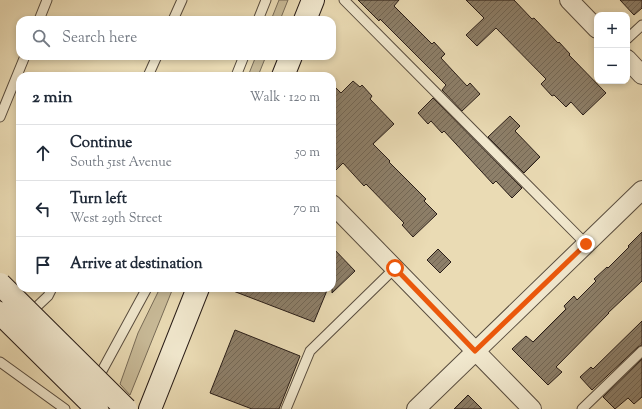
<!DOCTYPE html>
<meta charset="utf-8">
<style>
:root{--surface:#fff;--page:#f6f6f7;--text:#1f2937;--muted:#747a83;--line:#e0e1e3}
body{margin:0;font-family:"Sorts Mill Goudy",serif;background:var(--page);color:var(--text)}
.controls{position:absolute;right:12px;top:12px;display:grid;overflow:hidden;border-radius:8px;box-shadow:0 2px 6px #0003}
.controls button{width:36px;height:36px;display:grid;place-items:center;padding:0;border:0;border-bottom:1px solid var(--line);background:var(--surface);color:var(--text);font:20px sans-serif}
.stop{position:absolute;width:12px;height:12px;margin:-9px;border:3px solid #ea580c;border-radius:50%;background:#fff}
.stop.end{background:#ea580c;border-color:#fff;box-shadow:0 1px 4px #0008}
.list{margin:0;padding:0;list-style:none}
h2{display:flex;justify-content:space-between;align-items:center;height:52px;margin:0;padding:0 16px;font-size:17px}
h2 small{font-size:13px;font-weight:400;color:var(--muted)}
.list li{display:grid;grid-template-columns:26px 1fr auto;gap:12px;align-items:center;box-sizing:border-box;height:56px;padding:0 16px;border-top:1px solid var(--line)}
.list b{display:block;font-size:15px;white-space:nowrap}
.list p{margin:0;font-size:13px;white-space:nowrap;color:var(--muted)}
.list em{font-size:13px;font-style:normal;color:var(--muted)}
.icon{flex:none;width:22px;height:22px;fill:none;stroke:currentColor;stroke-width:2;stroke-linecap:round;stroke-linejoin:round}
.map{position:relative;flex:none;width:642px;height:409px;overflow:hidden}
.search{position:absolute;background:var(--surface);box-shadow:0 2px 6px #0003;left:16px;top:16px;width:320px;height:44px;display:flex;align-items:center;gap:10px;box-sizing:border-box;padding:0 14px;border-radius:12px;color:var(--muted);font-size:15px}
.panel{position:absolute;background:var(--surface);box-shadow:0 2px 6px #0003;left:16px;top:72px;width:320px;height:220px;border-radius:12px}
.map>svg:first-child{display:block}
.grass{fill:#c9bb99;stroke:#786c58}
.building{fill:url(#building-hatch);stroke:#281c17}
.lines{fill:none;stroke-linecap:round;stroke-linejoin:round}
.service-casing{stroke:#584c3e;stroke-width:11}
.minor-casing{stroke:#584c3e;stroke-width:20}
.secondary-casing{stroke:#281c17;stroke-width:24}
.service{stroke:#f1e8ce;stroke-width:9}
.minor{stroke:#f1e8ce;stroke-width:18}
.secondary{stroke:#f1e8ce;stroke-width:22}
.secondary-bridge-casing{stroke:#281c17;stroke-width:24;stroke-linecap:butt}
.secondary-bridge{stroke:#f1e8ce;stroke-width:22}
.route{stroke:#ea580c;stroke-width:5}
</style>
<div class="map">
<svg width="642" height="409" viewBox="0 0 642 409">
<defs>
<pattern id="building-hatch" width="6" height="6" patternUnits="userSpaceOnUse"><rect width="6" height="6" fill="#8d7f69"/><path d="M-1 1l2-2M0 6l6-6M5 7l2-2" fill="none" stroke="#736755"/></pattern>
</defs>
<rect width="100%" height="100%" fill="#eadbb4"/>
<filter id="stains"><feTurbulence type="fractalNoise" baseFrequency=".005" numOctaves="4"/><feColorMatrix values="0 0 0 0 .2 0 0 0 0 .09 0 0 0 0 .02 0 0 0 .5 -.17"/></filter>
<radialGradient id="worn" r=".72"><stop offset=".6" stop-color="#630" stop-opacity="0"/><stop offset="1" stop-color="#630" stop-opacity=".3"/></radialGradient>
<path class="grass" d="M279 0H288L280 20H271Z
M256 56H266L258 76H248Z
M160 288H173L130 395 120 384 138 333Z"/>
<path class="building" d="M358 0H399L394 6 432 44 434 42 445 54 441 58 467 86 470 83 480 94 462 111 442 90 446 85 380 19 379 21Z
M466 0H514L532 19 534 18 558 43 559 42 570 54 569 55 606 93 583 115 571 102 566 107 554 95 552 96 541 84 546 79 496 28 477 46 466 35 484 18Z
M620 0H642V8L634 15Z
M353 81 360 87 362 85 372 96 370 99 394 124 373 144 390 161 389 162 426 199 424 201 437 214 413 237 402 225 404 223 366 184 364 186 343 163 332 174V84L341 93Z
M433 98 522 188 512 198 496 181 493 184 444 131 442 133 431 121 428 124 418 113Z
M510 116 520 126 515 131 540 157 524 173 488 137Z
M642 232V281L608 313H609L556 367 562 372 548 385 512 349 526 336 533 342 566 309 564 306 574 296 577 300 596 281 594 279 607 267 608 268 629 247 628 246Z
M332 247 355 271 332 293Z
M438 249 451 262 440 273 427 260Z
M229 288H328L314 322 228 289Z
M642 321V345L638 347 592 390 580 377 591 367 593 369Z
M235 330 300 356 279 409H252L210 393Z
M642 359V397L634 404 628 398 615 409 603 397Z
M468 395 482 409H454Z"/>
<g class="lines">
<g class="service-casing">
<path id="service" d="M344 0 586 244
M39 20 47 0
M173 20 182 0
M258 20 266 0
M627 39 642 25
M148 76 157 56
M236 76 244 56
M0 117 25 56
M30 313 48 296 52 288
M0 362 65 409
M97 380 147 288
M286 409 310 351 395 268
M582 409 642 351"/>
</g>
<g class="minor-casing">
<path id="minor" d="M569 0 597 29
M627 59 642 75
M332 204 532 409
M416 409 642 190"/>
</g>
<g class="secondary-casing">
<path id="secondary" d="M305 20 313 0
M283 76 291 56
M150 409 198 288"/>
</g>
<use href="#service" class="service"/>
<use href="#minor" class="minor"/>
<use href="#secondary" class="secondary"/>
<g class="secondary-bridge-casing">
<path id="secondary-bridge" d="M0 284 126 409
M0 313 97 409"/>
</g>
<use href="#secondary-bridge" class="secondary-bridge"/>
</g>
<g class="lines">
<path class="route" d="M395 268 475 351 586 244"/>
</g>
<rect width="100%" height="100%" filter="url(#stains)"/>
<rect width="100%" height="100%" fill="url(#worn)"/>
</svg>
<div class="controls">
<button>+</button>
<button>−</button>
</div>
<div class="stop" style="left:395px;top:268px"></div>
<div class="stop end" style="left:586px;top:244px"></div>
<div class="search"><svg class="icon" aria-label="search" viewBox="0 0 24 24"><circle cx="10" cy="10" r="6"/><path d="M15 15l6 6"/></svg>Search here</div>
<section class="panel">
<h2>2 min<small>Walk · 120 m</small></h2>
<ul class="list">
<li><svg class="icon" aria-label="ahead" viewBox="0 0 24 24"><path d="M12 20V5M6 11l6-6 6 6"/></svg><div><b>Continue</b><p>South 51st Avenue</p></div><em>50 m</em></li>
<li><svg class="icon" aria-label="left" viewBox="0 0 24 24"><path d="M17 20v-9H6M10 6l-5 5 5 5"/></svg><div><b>Turn left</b><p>West 29th Street</p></div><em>70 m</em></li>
<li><svg class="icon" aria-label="arrive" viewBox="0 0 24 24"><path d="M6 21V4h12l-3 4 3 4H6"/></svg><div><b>Arrive at destination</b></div></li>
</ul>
</section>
</div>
